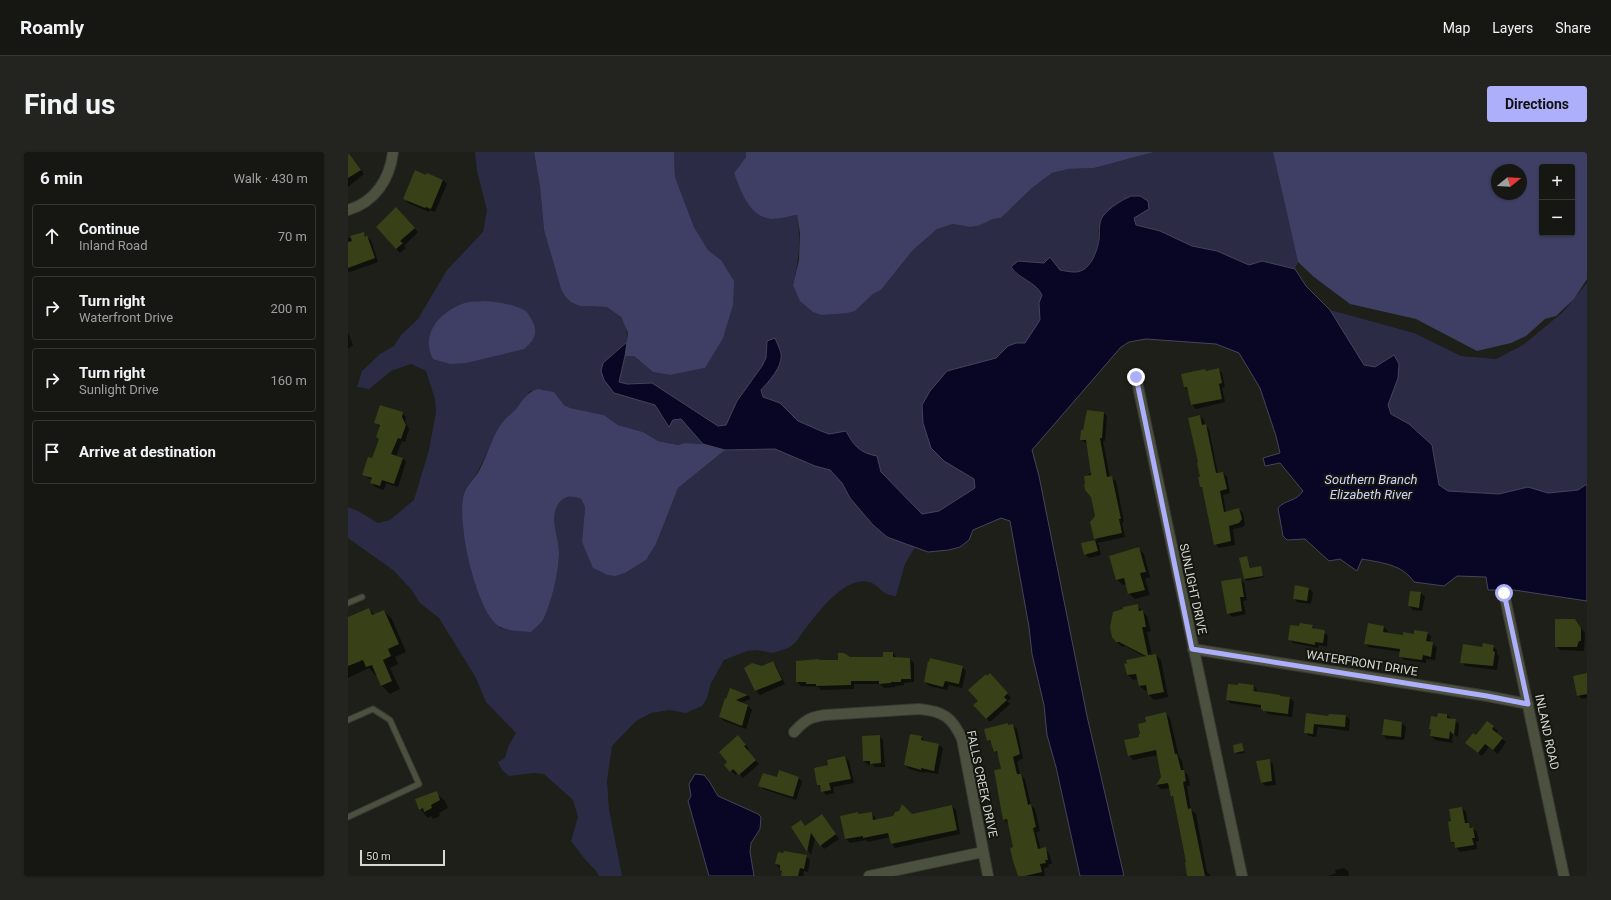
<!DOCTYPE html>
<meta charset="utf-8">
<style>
:root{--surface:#161712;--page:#232420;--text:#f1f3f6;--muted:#9e9f9f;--line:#353632;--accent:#adaffb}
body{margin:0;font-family:Roboto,sans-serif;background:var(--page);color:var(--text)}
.controls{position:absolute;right:12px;top:12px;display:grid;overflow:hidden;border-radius:4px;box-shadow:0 1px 3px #0004}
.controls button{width:36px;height:36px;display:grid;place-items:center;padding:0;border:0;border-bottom:1px solid var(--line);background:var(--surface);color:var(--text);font:20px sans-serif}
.compass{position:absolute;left:1143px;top:12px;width:36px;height:36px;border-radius:50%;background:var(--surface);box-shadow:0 1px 3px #0004;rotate:72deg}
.scale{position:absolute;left:12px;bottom:10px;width:85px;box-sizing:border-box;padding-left:4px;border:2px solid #d7d8d3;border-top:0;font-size:11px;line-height:14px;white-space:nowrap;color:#d7d8d3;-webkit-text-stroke:3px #14160f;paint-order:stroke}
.stop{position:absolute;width:12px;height:12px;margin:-9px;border:3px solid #adaffb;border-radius:50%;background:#fff}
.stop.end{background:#adaffb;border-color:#fff;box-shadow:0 1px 4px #0008}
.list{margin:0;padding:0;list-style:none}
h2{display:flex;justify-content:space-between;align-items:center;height:52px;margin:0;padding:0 16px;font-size:17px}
h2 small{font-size:13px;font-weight:400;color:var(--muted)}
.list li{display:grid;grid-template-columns:26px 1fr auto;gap:12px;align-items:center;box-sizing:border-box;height:64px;margin:0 8px 8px;padding:0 8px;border:1px solid var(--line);border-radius:4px}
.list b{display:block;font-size:15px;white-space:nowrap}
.list p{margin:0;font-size:13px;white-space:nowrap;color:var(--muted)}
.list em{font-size:13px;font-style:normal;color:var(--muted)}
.icon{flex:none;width:22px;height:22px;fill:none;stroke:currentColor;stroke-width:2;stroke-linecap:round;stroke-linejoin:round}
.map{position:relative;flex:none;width:1239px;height:724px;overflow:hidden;border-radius:4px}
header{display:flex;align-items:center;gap:24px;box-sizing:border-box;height:56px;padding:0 20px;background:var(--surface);border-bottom:1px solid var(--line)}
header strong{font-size:19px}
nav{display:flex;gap:22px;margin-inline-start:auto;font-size:14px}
.intro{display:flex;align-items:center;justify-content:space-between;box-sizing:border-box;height:96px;padding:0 24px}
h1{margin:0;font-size:28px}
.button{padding:10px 18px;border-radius:4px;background:var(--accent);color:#111;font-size:14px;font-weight:700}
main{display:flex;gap:24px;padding:0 24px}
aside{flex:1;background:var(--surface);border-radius:4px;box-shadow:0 1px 3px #0004}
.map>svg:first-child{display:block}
.green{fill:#2b2b46}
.forest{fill:#3f3f65;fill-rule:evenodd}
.water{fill:#090525;stroke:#474459}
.shadow{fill:#0007;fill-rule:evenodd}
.building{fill:#374016}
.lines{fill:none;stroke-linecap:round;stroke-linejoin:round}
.lane-casing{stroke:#373932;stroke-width:7}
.street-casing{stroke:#373932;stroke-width:12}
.lane{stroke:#4c513f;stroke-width:5}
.street{stroke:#4c513f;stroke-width:10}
.route{stroke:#adaffb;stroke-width:5}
.labels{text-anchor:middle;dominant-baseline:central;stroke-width:4;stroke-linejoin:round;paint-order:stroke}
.street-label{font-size:12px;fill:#d7d8d3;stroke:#14160f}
.water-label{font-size:13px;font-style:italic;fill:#cfd2fb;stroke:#14160f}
</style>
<header>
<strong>Roamly</strong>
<nav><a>Map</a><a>Layers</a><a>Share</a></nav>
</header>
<div class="intro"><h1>Find us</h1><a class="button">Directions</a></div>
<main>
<aside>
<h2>6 min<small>Walk · 430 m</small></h2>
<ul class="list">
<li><svg class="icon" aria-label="ahead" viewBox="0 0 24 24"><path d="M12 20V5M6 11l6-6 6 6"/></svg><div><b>Continue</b><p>Inland Road</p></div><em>70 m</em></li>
<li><svg class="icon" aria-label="right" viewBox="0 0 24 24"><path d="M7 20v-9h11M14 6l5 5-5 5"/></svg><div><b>Turn right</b><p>Waterfront Drive</p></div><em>200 m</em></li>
<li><svg class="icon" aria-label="right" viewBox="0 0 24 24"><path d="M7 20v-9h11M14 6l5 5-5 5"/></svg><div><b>Turn right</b><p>Sunlight Drive</p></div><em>160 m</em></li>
<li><svg class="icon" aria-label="arrive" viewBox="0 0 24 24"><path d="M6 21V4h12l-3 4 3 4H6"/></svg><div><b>Arrive at destination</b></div></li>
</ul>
</aside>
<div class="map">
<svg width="1239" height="724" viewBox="0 0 1239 724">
<rect width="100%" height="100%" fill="#1d1f18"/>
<path class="green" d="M127 0H186L192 35 196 78 213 137C221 151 234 154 249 155 252 155 256 155 259 155 274 161 280 175 279 190L255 211 266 241 307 253 320 275 325 268 333 267 355 292 337 291 330 293 310 289 295 280 270 273 256 263 222 256 216 253 206 240 182 239 166 260 153 271 130 319 120 334 116 342 115 351V378L152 476 161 478 183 480C187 476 194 471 196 466 204 449 210 421 211 403 212 387 200 366 211 351 217 343 225 344 233 347L237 355 234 390 268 424 277 421 298 408 308 392 330 336 377 298 427 297 467 314 482 318 494 331 502 346 525 373 539 385 567 395 557 412 548 444C532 443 534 434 521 430 494 422 461 472 447 491L440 496 425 501 408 498 399 499 376 508 363 531 359 546 354 554 338 561 321 558 303 561 288 569 264 594 259 629 261 657 274 724H251L248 719 236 706 223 689 230 665 225 648 196 622 186 621 161 624 154 618 150 610 157 606 160 595 168 581 138 550 128 526 91 466 72 451 63 437 45 418 0 386V355L10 359 30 371 42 368 66 348 81 298 88 260 87 247 78 219 63 212 43 219 21 237 9 235 14 219 32 202 46 194 53 183 70 167 99 118 135 80 139 58 129 19Z
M326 0H398V5L386 21 424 67 449 63C453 89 451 107 445 133L507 159 525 142 533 138 564 99 589 77 605 72 622 75 630 74 645 67 653 66 684 36 704 21 720 17 746 16 806 0H925L950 110 947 117 914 109 901 113 869 99 844 94 812 79 788 73 786 66 800 57 750 77 751 86 747 104 737 118 728 121 712 118 696 111 670 109 663 115C671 129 687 128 694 143L691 151 692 168 677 191C657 191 661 199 648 206 636 211 612 215 599 219L596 309 626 327 627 336 591 359 574 363 533 320 529 304C511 301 507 294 498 279L481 282 473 279 450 269 432 251 415 245 413 238 424 225 419 189 418 206 414 214 389 249 378 273 370 274 304 231 279 232 271 230 277 204H286L305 220 322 223 357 216 373 108 360 98 346 75 327 25Z
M1239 131V332L1230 338 1199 341 1180 335 1151 342 1100 339 1091 333 1084 293 1061 272 1044 263 1040 253 1050 226 1051 212 1047 204 1027 215 1016 213 982 158 1066 181 1113 204 1148 207 1175 193 1215 160Z"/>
<path class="forest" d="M186 0H326L327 25 346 75 360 98 373 108 386 129 385 153 375 186 357 216 322 223 305 220 286 204H277L280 181 273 165 259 155 232 154 223 150 217 144 213 137 196 78 192 35Z
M398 0H806L746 16 720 17 704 21 684 36 653 66 645 67 630 74 622 75 605 72 589 77 564 99 533 138 525 142 507 159 499 161 474 163 465 160 452 149 445 133 451 108 452 81 449 63C441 64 432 67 424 67 401 65 393 39 386 21L398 5Z
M925 0H1239V127L1226 147 1208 164 1197 167 1178 184 1163 191 1129 199 1068 167 1002 152 966 125 950 110ZM1194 15H1224V81H1194ZM1149 18H1173V42H1149Z
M136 149C150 150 164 152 176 158 179 159 180 162 182 165 191 179 188 187 176 197L118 211 102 212 85 207C71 181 95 156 121 150 126 149 131 150 136 149Z
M190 237 206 240 216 253 222 256 256 263 270 273 295 280 310 289 330 293 337 291 355 292 377 298 330 336 308 392 298 408 277 421 268 424 260 423 245 416 234 390 237 355 233 347C225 344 217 343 211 351 200 366 212 387 211 403 210 423 204 448 196 466 194 471 187 476 183 480 171 479 155 480 146 470 127 450 108 369 116 342 119 333 126 327 131 319 139 304 144 285 153 272 157 266 164 262 168 257 175 248 179 240 190 237Z"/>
<path class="water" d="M783 44H792L800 49 801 57 786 66 788 73 812 79 844 94 869 99 901 113 914 109 947 117 958 134 982 158 1016 213 1027 215 1046 203 1051 212 1050 226 1040 253 1043 262 1061 272 1084 293 1091 333 1100 339 1151 342 1180 335 1200 341 1230 338 1239 332V449L1166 438H1140L1138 425 1109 424 1096 434 1066 430C1054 412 1034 411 1014 407L1009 419 992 407 981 409 957 387 939 388 935 384 930 356C938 347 948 350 955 339L932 311 917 314 915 306 932 301 928 284 912 236 891 201 868 192 798 187 781 190 773 195 684 298 691 324 739 564 776 724H732L708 615 699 583 696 553 684 502 681 475 662 369 653 366 625 378 621 388 612 395 601 398 580 400 539 385 525 373 502 346 494 331 482 318 467 314 427 297 377 298 355 292 333 267 325 268 321 275 307 253 266 241 256 228 253 219 255 211 279 190 277 204 271 230 279 232 304 231 370 274 378 273 389 249 414 214 418 206 419 189 427 186C429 191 432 197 433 201 435 215 421 229 413 238L415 245 432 251 450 269 473 279 481 282 498 279C506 294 512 301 529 304L533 320 574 362 591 359 627 336 626 327 596 309 583 296 575 271 574 253 582 239 599 219 648 206 660 194 668 191H677L692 168 691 151 694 143C687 129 672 128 663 115L670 109 696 111 702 105 712 118C717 119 722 120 727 120 742 120 749 100 751 88 752 80 750 71 755 64 762 55 774 48 783 44Z
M347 622 356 623 361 629 370 644 410 662 413 665 412 677 403 691 402 700 406 724H361L340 649 343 644 341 632Z"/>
<path class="shadow" d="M0 0 16 22 0 35Z
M79 24 95 28 99 32 87 60 82 58 81 60 60 51 57 47Z
M48 57 70 80 56 94 58 96 52 101 29 76Z
M15 81 23 88 30 110 2 120 0 119V86Z
M0 180 5 193 0 197Z
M870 217 874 221 877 235 874 236 877 250 848 257 844 253 841 239 837 235 857 218 859 220Z
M54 261 58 265 57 269 61 277 57 290 54 289 48 304 54 306 58 310 50 335 38 331 36 338 27 335 24 331V328L20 326 16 322 25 307 32 287V275L28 271Z
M756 261 759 264 757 289H755L762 326H764L768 329 776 370 774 371 777 385 749 391 751 393 753 403 741 406 737 402 735 392 749 388 747 386 748 364 744 344 738 333 737 326 744 319 739 291H737L733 287 736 279Z
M852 264 856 268 857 273 861 277 870 322 875 321 879 325 882 341 875 343 878 360 891 357 895 361 897 372 895 375 885 377 887 393 871 396 867 392 856 338 853 335Z
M790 397 796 402 802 425 797 427 802 443 787 447 781 442 779 432 775 433 769 428Z
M899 405 903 417 912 415 916 425 898 429 897 427 892 407Z
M892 427 896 431 899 448 895 449 898 462 884 465 880 461Z
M961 437 965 440 963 452 949 450 946 446Z
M1073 441 1077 445 1074 459 1065 458 1061 454Z
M789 453 799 464 803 479 799 480 804 504 808 503 813 508 820 545 806 548 801 543 800 538 797 539 792 534 790 527 785 528 780 523 777 513H780L797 505 777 494 774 495 769 490Z
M21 457 27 463 36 459 44 467 58 500 47 505 50 512 42 516 52 537 42 542 34 534 29 522 27 523 21 516 0 526V466Z
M1227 468 1237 481 1236 499 1212 498 1208 494Z
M964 474 968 478 975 479 980 484 979 495 971 493 970 496 945 491 941 487Z
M1036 475 1040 479 1039 481 1056 484 1079 481 1083 484 1082 491 1089 495 1087 508 1078 507V511L1056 508 1052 504 1053 500 1021 495 1017 491Z
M1145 494 1149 498V502L1151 504 1149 518 1117 514 1114 510 1135 496Z
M545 501 549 506 562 507 566 511V530L556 531V533L547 534V535L536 536 532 532H506V537L473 538 471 535 453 534 449 530 491 509 502 506 536 505Z
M424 510 428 514 437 532 412 543 408 539 397 516 414 515Z
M614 515 618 519 614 536 601 533 599 538 581 534 577 530Z
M1239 522V546L1234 547 1230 543Z
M639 525 646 526 663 546 659 549 662 552 642 570 638 566 631 549Z
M906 534 909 538V541L942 546 946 550 944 565 920 562 914 556 882 551 879 547ZM905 536H907L905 545Z
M383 537 400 543 403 547 393 551 400 554 404 558 398 577 376 569 372 565Z
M817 561 822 566 831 605 834 608 836 620 840 623 842 634H839L843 658 848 662 859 720 863 724H834L840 723 839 711 827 647 823 644 822 636 813 637 809 633 814 625 810 603 785 608 781 603 792 585Z
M959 562 981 565 998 564 1002 568 1001 579 970 575 968 585 961 584 957 580Z
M1099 563 1111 572 1110 585 1105 582 1104 591 1087 588 1083 584 1084 578 1082 577 1090 566Z
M1036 568 1054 571 1058 575 1056 588 1039 587 1035 583Z
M1139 570 1150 579 1148 581 1158 590 1150 602 1141 595 1134 604 1122 595 1128 585Z
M665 573 669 577 675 606 669 610 672 623 677 627 683 653 687 657 692 679 688 680 693 698 697 697 701 701 704 712H700L701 715 696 716 697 724H671L661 672 656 668 650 635 654 618 651 604 647 599 645 593 640 588Z
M531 584 535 588 537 615H527L524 612 520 613 516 609Z
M573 585 577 590 591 593 595 596 590 622 577 620 576 621 561 617 557 613Z
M394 588 401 597 399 599 411 612 395 626 390 620 387 623 378 613Z
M893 592 897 601 889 602 886 594Z
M497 605 501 609 506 631 485 635 486 641 478 643 470 632 481 614Z
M921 608 925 612 928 633 918 634 914 631Z
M451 626 454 630 448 648 415 637 412 633 429 627Z
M88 641 97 649 100 656 91 661 92 664 85 667 83 664 80 666 72 657Z
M604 654 608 658 612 682 547 696 544 692 542 685 520 690 518 688 502 691 498 687 510 662 511 663 523 661 527 665 528 668 564 663Z
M1114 656 1118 660 1120 672 1129 680 1131 689 1128 690 1129 697 1112 700 1104 690V670Z
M474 664 491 687 476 697 467 685 463 703 444 676 453 670 458 675Z
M458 704 462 708 460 720 456 719 455 724H434V719L428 712Z
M996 716 1000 719 1001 724H980L988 721 987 718Z"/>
<path class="building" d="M0 0 13 18 0 26Z
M67 18 78 23 79 21 95 28 83 57 78 55 77 56 55 47Z
M48 55 67 76 52 89 55 91 48 97 28 75Z
M16 80 17 85 19 83 27 106 0 116V90L4 89 2 84Z
M871 216 874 231 871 232 874 247 843 253 839 235H836L833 222 857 217 858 219Z
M32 253 55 260 54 265 58 273 53 287 50 286 43 302 55 306 46 332 34 328 32 334 22 331 24 326 14 323 20 305 24 306 31 287 28 285 32 273 26 271Z
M739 258 756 260 754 286H752L759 325 764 324 773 367H771L774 381 746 387 742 370 747 364 743 345 737 338 736 332H737L736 324 743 323 738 288H732L733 278H735Z
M852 263 854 273 858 272 868 321 875 320 879 337 872 339 876 360 891 356 894 367 891 371 881 374 883 389 866 393 854 335H852L850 325H852L849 311 850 310 840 266Z
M747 388 750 399 736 403 733 391Z
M791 395 798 420 792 421 797 438 780 442 776 426 768 428 761 404Z
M899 404 902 416 913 414 915 424 896 427 891 406Z
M893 426 896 445H892L894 459 879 462 873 429Z
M947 433 961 436 959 449 945 447Z
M1062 439 1073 440 1071 456 1060 454Z
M790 452 791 459 795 458 798 475H794L800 503 808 502 816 540 800 543 798 533 791 534 788 522 779 523 776 511 779 512 778 508 798 504 771 490H768L764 485 762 475 765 460 775 457V455Z
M21 456 24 463 36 458 51 492 40 497 43 504 35 508 44 529 33 534 24 513 18 515 15 508 0 514V465Z
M1207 467H1227L1233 476V489H1231L1229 495H1207Z
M952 471 965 473 964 476 976 478 977 479 975 491 967 490V493L940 488 942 473 951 474Z
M1020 471 1036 474 1035 480 1055 483V480L1066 482V478L1080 480 1078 489 1085 490 1083 505 1075 503 1074 508 1051 505 1052 497 1016 492Z
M1135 491 1146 493 1145 499 1147 500 1145 514 1112 511 1115 492 1134 495Z
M535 500H545V505L562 506 563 527H553V530H543V531L531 532V529H503V533L468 534V532H458V530H448V509L471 507V508H490V501H496L502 505H535Z
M582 506 615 514 611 532 597 529 595 535 576 530 580 509 581 510Z
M425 509 434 528 407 539 396 516 404 511 414 514Z
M642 521 660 541 656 545 659 548 638 567 625 553 630 549 620 538 638 522 639 524Z
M1239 521V542L1229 544 1225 524Z
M890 531 906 533 905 539 932 543V544L942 545 940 562 915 559V558L913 557V553L878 548 880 532 890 533Z
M382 536 400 543 388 548 400 553 394 574 371 565 377 546 378 547Z
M818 560 827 602H829L833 618H836L838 629 835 630 840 657 843 656 857 724H839L837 711 838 710 825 644 823 645 820 631 808 633 813 625 808 598 780 604 776 588 791 585V582H792L790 572 798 570 797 565Z
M958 561 980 564 981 562 998 563 997 575 966 572 965 582 956 581Z
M1090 561 1099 562V566L1108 567 1106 583 1102 579 1101 587 1082 584 1083 577H1081L1083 564 1089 565Z
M1036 567 1054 570 1053 585 1034 583Z
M1139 569 1146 574 1144 577 1155 586 1145 598 1137 592 1130 601 1117 591 1125 581 1128 583Z
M660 571V573L665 572 672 602 665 605 669 622H673L675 630 680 653 683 652 688 675 685 676 690 697 698 695 700 708H697L698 711 692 712 694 720 677 724H670L665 709 662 696 665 695 659 667 655 668 646 618 653 617 649 599 646 600 642 588 639 589 636 577Z
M562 582 574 584 573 588 591 592 586 619 573 616V618L556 613Z
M390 583 398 593 396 594 408 608 391 623 385 617 382 620 376 613 379 610 371 600Z
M532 583 533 611 522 612V609H515L514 584Z
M894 591 896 599 886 601 885 593Z
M497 604 503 627 481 631 483 638 473 640 472 633H469L466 616 480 613 479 608Z
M922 607 924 629 913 631 908 609Z
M431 618 451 625 445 645 410 634 415 621 429 625Z
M89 639 92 648 83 653 84 656 76 660 75 656 71 658 67 647Z
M554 652 564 662 604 653 609 678 543 692 540 681 515 686V684L497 687 492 664 510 660V662L524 660 525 668 545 664 547 660 551 659Z
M1114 655 1117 671H1121L1122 676 1125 675 1127 686H1124L1126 693 1107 696 1106 690H1103L1100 670 1103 669 1101 657Z
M474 662 488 682 472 694 463 681 459 700 443 675 453 668 457 674Z
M436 699 459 703 456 717 452 716 450 724H433L434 719 432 718V713L427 712 430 700 435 701Z"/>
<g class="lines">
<g class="lane-casing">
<path id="lane" d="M0 451 14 445
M0 568 25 557 42 568 71 632 0 665"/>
</g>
<g class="street-casing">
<path id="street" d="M0 58C27 50 42 27 45 0
M788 225 894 724
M1156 441 1216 724
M845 497 1139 544 1180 552
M446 580C457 568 462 565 477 563L571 557C595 559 604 565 614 587L640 724
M521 724 635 700"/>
</g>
<use href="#lane" class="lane"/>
<use href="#street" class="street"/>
</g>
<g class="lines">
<path class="route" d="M788 225 844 497 1139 544 1180 552 1156 441"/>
</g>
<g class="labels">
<g class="street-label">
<text transform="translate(845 437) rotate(78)">SUNLIGHT DRIVE</text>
<text transform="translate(1014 511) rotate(9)">WATERFRONT DRIVE</text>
<text transform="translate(1199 580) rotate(78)">INLAND ROAD</text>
<text transform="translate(634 632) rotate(78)">FALLS CREEK DRIVE</text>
</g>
<g class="water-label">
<text x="1023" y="327">Southern Branch<tspan x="1023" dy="15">Elizabeth River</tspan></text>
</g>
</g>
</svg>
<div class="controls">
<button>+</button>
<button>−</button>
</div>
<svg class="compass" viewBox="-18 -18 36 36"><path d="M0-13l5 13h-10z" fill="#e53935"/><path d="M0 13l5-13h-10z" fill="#9e9f9f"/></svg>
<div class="scale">50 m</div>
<div class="stop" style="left:1156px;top:441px"></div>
<div class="stop end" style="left:788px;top:225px"></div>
</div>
</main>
